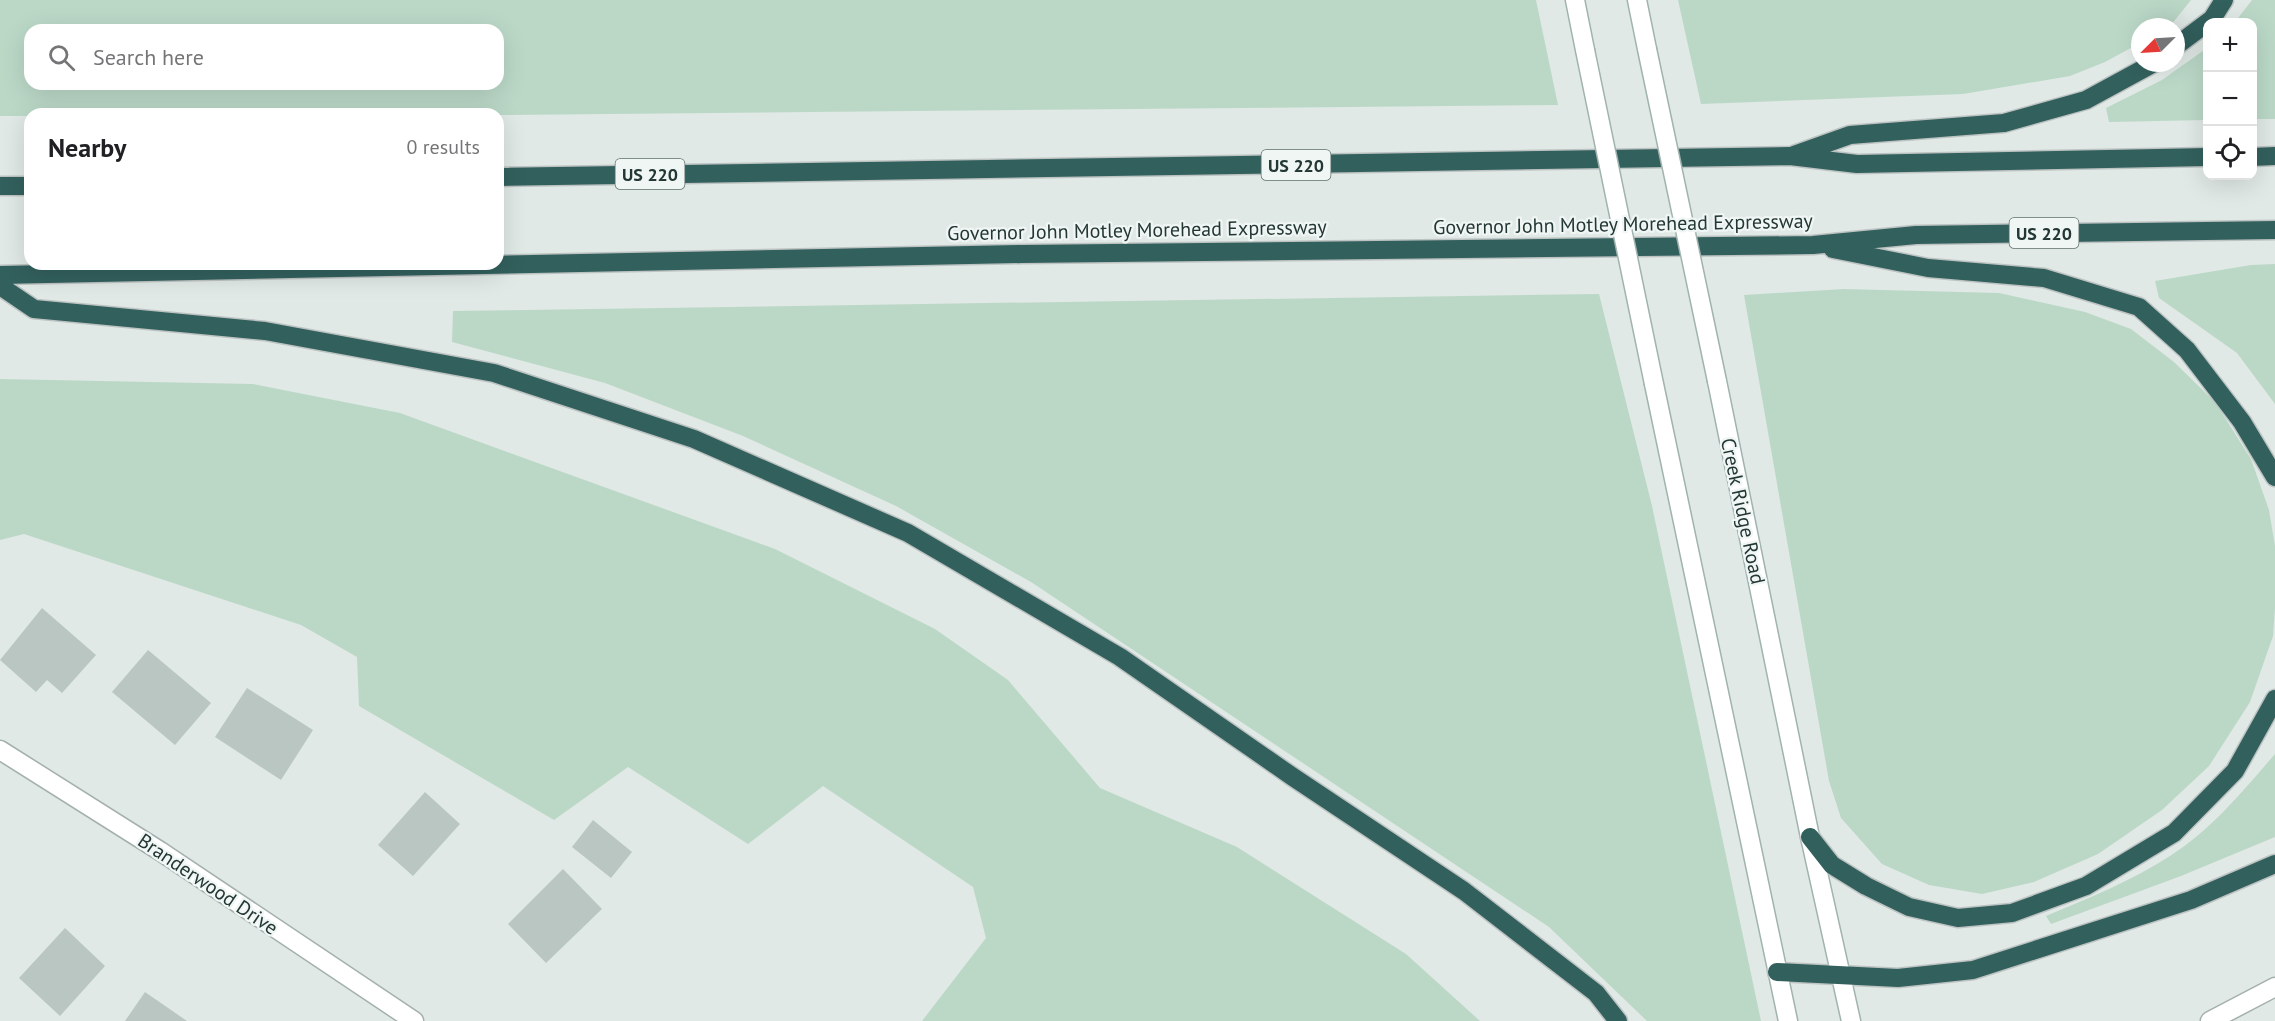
<!DOCTYPE html>
<meta charset="utf-8">
<style>
:root{--surface:#fff;--page:#f6f6f6;--text:#202124;--muted:#757577;--line:#e0e0e0}
body{margin:0;font-family:"PT Sans",sans-serif;background:var(--page);color:var(--text)}
.controls{position:absolute;right:18px;top:18px;display:grid;overflow:hidden;border-radius:12px;box-shadow:0 6px 24px #0002}
.controls button{width:54px;height:54px;display:grid;place-items:center;padding:0;border:0;border-bottom:2px solid var(--line);background:var(--surface);color:var(--text);font:30px sans-serif}
.compass{position:absolute;left:2131px;top:18px;width:54px;height:54px;border-radius:50%;background:var(--surface);box-shadow:0 6px 24px #0002;rotate:246deg}
.list{margin:0;padding:0;list-style:none}
h2{display:flex;justify-content:space-between;align-items:center;height:78px;margin:0;padding:0 24px;font-size:26px}
h2 small{font-size:20px;font-weight:400;color:var(--muted)}
.icon{flex:none;width:33px;height:33px;fill:none;stroke:currentColor;stroke-width:2;stroke-linecap:round;stroke-linejoin:round}
.map{position:relative;flex:none;width:2275px;height:1021px;overflow:hidden}
.search{position:absolute;background:var(--surface);box-shadow:0 6px 24px #0002;left:24px;top:24px;width:480px;height:66px;display:flex;align-items:center;gap:15px;box-sizing:border-box;padding:0 21px;border-radius:18px;color:var(--muted);font-size:22px}
.panel{position:absolute;background:var(--surface);box-shadow:0 6px 24px #0002;left:24px;top:108px;width:480px;height:162px;border-radius:18px}
.map>svg:first-child{display:block}
.green{fill:#bbd8c7;fill-rule:evenodd}
.building{fill:#b9c6c2}
.lines{fill:none;stroke-linecap:round;stroke-linejoin:round}
.street-casing{stroke:#a4b0ad;stroke-width:21}
.secondary-casing{stroke:#a1b3af;stroke-width:21}
.highway-casing{stroke:#bdc3c2;stroke-width:21}
.street{stroke:#fff;stroke-width:18}
.secondary{stroke:#fff;stroke-width:18}
.highway{stroke:#32605d;stroke-width:18}
.secondary-bridge-casing{stroke:#a1b3af;stroke-width:21;stroke-linecap:butt}
.secondary-bridge{stroke:#fff;stroke-width:18}
.labels{text-anchor:middle;dominant-baseline:central;stroke-width:4.5;stroke-linejoin:round;paint-order:stroke}
.shield{fill:#f0f6f4;stroke:#60706e;stroke-width:1.5}
.shield-label{font-size:18px;font-weight:bold;fill:#233734}
.street-label{font-size:20px;fill:#233734;stroke:#f0f6f4}
</style>
<div class="map">
<svg width="2275" height="1021" viewBox="0 0 2275 1021">
<rect width="100%" height="100%" fill="#e0e9e6"/>
<path class="green" d="M0 0H1536L1558 105 498 115 0 116ZM30 30H498V84H30Z
M1678 0H2191L2171 25 2140 27V43L2105 62 2070 76 1963 94 1701 104Z
M2252 0H2275V119H2253L2252 22H2235Z
M2207 48V120L2109 122 2106 108 2162 80Z
M2275 264V404L2237 353 2159 298 2155 281 2251 265Z
M1844 289 1999 293 2085 312 2131 329 2174 362 2215 402 2251 459 2269 510 2275 546V608L2273 636 2250 702 2209 766 2162 810 2098 854 2034 882 1982 894 1929 885 1882 864 1841 818 1829 781 1744 295Z
M1599 294 1652 506 1761 1021H1647L1549 927 1031 582 896 506 743 436 605 383 452 342 453 311Z
M0 379 253 384 400 413 775 549 935 629 1008 680 1100 788 1237 847 1406 954 1480 1021H922L986 938 973 887 823 786 748 844 628 767 554 820 359 706 357 657 301 625 24 534 0 540Z
M2275 754V837L2181 876 2051 924 2046 916C2089 898 2131 881 2170 856 2211 830 2243 791 2275 754Z"/>
<path class="building" d="M42 608 96 655 62 693 47 680 36 692 0 660Z
M148 650 211 703 175 745 112 692Z
M247 688 313 730 281 780 215 737Z
M425 792 460 824 413 876 378 845Z
M593 820 632 852 611 878 572 847Z
M563 869 602 909 546 963 508 924Z
M65 928 105 966 60 1016 19 978Z
M145 992 187 1021H125Z"/>
<g class="lines">
<g class="street-casing">
<path id="street" d="M0 750 160 851 414 1021
M2210 1021 2275 987"/>
</g>
<g class="secondary-casing">
<path id="secondary" d="M1575 0 1585 50
M1637 0 1647 49
M1717 381 1810 837 1851 1021
M1654 384 1788 1021"/>
</g>
<g class="highway-casing">
<path id="highway" d="M2176 46 2212 19 2224 0
M1794 155 1850 135 2004 123 2086 100 2154 63
M2252 157 2275 156
M498 177 1790 156 1857 164 2208 157
M0 186H30
M1833 249 1928 268 2044 278 2139 307 2187 350 2242 422 2275 477
M0 275 1022 254 1813 245 1916 235 2275 230
M0 286 34 309 265 331 494 373 694 439 908 533 1120 657 1293 777 1464 891 1596 993 1618 1021
M1810 837 1832 865 1866 886 1909 907 1958 918 2012 913 2086 886 2174 833 2235 771 2275 699
M1777 972 1898 978 1973 970 2191 900 2275 864"/>
</g>
<use href="#street" class="street"/>
<use href="#secondary" class="secondary"/>
<use href="#highway" class="highway"/>
<g class="secondary-bridge-casing">
<path id="secondary-bridge" d="M1647 49 1717 381
M1585 50 1654 384"/>
</g>
<use href="#secondary-bridge" class="secondary-bridge"/>
</g>
<g class="labels">
<g class="shield">
<rect x="1261.5" y="150" width="69" height="30" rx="4.5"/>
<rect x="615.5" y="159" width="69" height="30" rx="4.5"/>
<rect x="2009.5" y="218" width="69" height="30" rx="4.5"/>
</g>
<g class="shield-label">
<text x="1296" y="165">US 220</text>
<text x="650" y="174">US 220</text>
<text x="2044" y="233">US 220</text>
</g>
<g class="street-label">
<text transform="translate(1623 224) rotate(-1)">Governor John Motley Morehead Expressway</text>
<text transform="translate(1137 230) rotate(-1)">Governor John Motley Morehead Expressway</text>
<text transform="translate(1743 511) rotate(78)">Creek Ridge Road</text>
<text transform="translate(208 884) rotate(34)">Branderwood Drive</text>
</g>
</g>
</svg>
<div class="controls">
<button>+</button>
<button>−</button>
<button><svg class="icon" aria-label="locate" viewBox="0 0 24 24"><circle cx="12" cy="12" r="6"/><path d="M12 2v4M12 18v4M2 12h4M18 12h4"/></svg></button>
</div>
<svg class="compass" viewBox="-18 -18 36 36"><path d="M0-13l5 13h-10z" fill="#e53935"/><path d="M0 13l5-13h-10z" fill="#757577"/></svg>
<div class="search"><svg class="icon" aria-label="search" viewBox="0 0 24 24"><circle cx="10" cy="10" r="6"/><path d="M15 15l6 6"/></svg>Search here</div>
<section class="panel">
<h2>Nearby<small>0 results</small></h2>
<ul class="list">
</ul>
</section>
</div>
